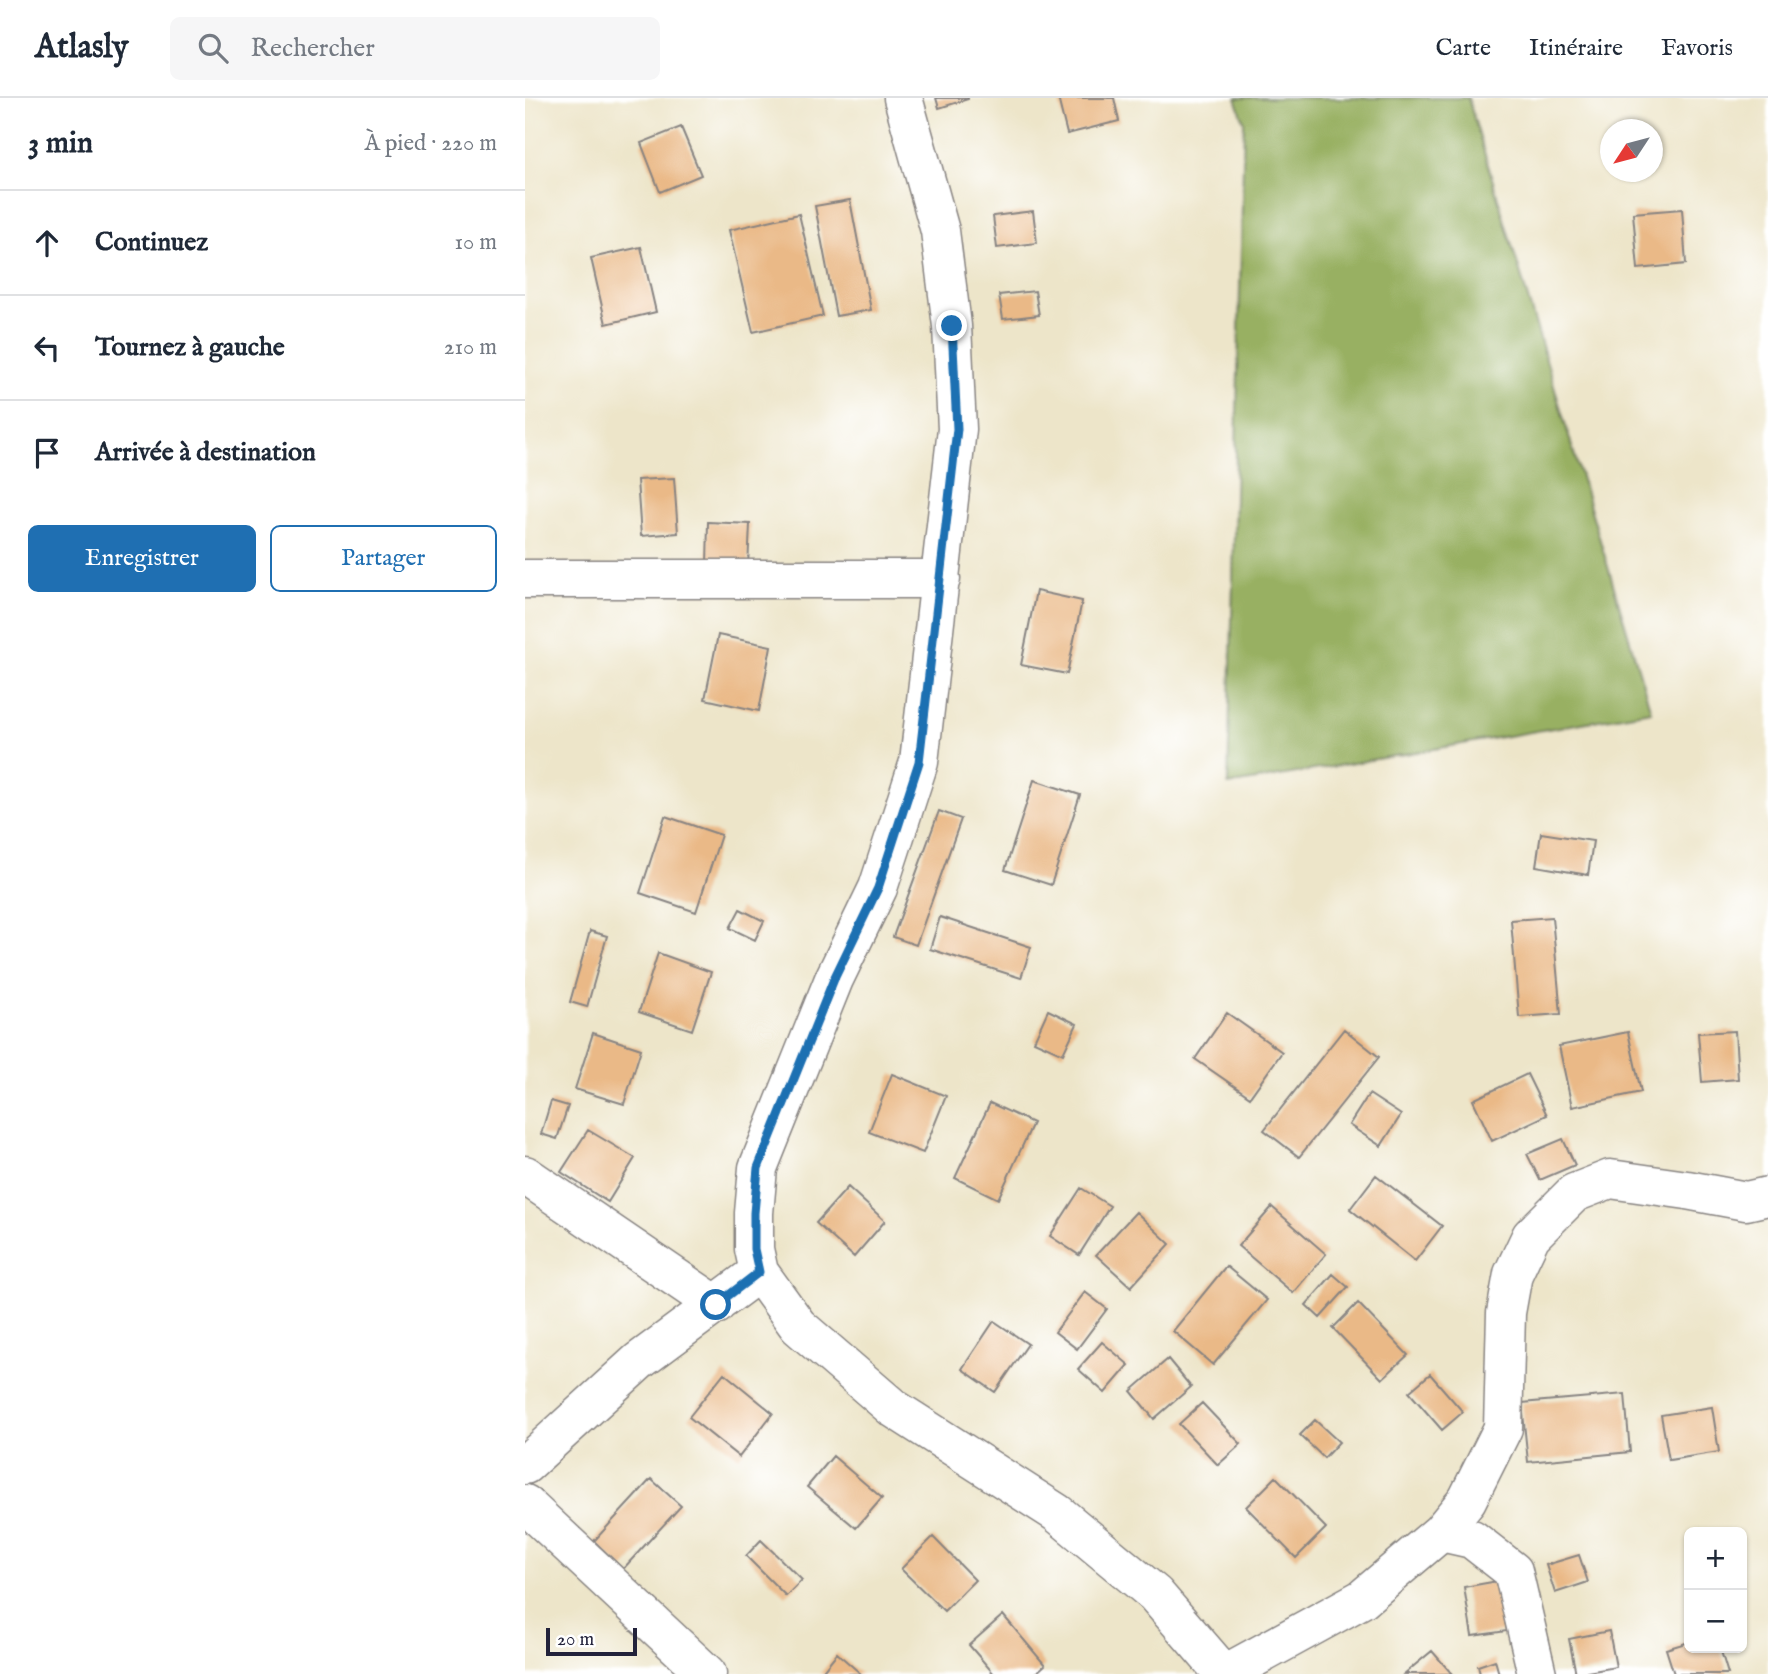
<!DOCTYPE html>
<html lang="fr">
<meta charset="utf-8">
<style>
:root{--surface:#fff;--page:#f6f6f7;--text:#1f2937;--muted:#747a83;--line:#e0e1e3;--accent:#1f6fb2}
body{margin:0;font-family:"IM FELL English",serif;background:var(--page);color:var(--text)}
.controls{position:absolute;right:21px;bottom:21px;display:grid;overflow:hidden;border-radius:10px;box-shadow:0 2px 5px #0004}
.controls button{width:63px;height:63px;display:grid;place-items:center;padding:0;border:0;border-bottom:2px solid var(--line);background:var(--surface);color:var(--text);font:35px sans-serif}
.compass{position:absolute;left:1075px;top:21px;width:63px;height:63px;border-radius:50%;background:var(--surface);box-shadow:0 2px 5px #0004;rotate:234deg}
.scale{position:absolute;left:21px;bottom:18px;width:91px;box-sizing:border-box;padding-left:7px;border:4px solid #22223b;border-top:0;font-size:19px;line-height:24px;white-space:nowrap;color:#22223b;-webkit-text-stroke:5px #fff;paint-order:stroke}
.stop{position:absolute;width:21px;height:21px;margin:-16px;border:5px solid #1f6fb2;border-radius:50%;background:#fff}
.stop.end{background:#1f6fb2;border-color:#fff;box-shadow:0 2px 7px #0008}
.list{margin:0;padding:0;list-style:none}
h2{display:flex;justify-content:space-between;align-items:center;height:91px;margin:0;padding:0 28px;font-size:30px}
h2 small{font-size:23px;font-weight:400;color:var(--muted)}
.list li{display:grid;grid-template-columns:46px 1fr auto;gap:21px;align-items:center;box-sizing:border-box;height:105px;padding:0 28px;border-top:2px solid var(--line)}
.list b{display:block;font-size:26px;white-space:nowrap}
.list em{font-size:23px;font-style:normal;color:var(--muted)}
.actions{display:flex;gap:14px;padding:21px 28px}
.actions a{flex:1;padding:16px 0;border:2px solid var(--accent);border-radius:10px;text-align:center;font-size:24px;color:var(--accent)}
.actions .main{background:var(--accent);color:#fff}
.icon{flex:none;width:38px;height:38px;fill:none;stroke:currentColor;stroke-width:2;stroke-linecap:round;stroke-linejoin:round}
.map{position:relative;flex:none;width:1243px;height:1576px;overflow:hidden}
header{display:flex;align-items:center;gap:42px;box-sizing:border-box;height:98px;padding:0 35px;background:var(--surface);border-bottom:2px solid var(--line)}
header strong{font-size:33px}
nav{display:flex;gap:38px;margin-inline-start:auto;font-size:24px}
.search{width:490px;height:63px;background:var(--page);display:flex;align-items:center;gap:18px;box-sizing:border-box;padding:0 24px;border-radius:10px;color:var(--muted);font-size:26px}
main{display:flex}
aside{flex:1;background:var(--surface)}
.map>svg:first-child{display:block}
.forest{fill:#98b062;stroke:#5d694e;stroke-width:2}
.building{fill:#eab987}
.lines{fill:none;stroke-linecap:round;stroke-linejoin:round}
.minor-casing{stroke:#888482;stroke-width:41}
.minor{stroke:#fff;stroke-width:38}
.route{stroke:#1f6fb2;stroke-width:9}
</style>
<header>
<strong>Atlasly</strong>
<div class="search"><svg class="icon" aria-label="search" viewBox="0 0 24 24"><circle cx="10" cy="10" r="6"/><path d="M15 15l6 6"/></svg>Rechercher</div>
<nav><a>Carte</a><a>Itinéraire</a><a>Favoris</a></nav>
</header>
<main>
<aside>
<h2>3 min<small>À pied · 220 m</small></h2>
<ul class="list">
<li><svg class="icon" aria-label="ahead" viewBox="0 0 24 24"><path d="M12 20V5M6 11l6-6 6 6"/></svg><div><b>Continuez</b></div><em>10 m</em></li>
<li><svg class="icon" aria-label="left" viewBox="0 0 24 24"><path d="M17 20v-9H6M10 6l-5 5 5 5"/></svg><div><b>Tournez à gauche</b></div><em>210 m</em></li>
<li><svg class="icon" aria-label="arrive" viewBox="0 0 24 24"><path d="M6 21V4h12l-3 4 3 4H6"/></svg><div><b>Arrivée à destination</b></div></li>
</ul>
<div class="actions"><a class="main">Enregistrer</a><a>Partager</a></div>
</aside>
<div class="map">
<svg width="1243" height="1576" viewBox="0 0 1243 1576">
<rect width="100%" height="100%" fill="#fff"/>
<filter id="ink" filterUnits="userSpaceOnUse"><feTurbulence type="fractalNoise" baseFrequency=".0143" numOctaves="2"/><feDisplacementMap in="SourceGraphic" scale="14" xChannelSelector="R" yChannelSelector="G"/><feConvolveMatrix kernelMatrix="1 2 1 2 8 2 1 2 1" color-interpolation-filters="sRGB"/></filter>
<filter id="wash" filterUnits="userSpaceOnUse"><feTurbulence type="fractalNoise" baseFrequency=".00686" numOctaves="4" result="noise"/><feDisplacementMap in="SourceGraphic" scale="28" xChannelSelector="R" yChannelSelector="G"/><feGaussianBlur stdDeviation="1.57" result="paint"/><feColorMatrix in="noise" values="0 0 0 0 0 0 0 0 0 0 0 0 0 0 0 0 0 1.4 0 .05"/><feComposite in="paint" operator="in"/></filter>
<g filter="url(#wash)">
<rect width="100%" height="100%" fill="#ede5c9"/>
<path class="forest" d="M711 0H943L1126 613 703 687 719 24Z"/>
<g id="blocks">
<path class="building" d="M411 0H443V1L414 10Z
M533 0H589L594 23 542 36Z
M156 29 176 77 135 94 116 45Z
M325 102 346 212 311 218 290 108Z
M1157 111 1161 166 1113 171 1108 115Z
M508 113 512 145 472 150 468 118Z
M274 116 298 218 228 234 204 132Z
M116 149 131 214 81 226 66 160Z
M510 193 514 217 478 221 474 197Z
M149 380 153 435 116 438 112 382Z
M183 424 225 426 223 469 182 467Z
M511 493 557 503 542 576 496 567Z
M193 537 246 548 234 613 180 601Z
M509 682 555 697 526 787 480 772Z
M414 713 436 721 391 847 368 839Z
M140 718 196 737 171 814 115 795Z
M1016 735 1068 743 1063 777 1011 768Z
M215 811 239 823 230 842 205 830Z
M415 819 506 849 496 880 405 851Z
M1027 819 1036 916 994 919 986 822Z
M65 833 82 838 62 909 45 904Z
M133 855 186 874 167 932 114 914Z
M523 912 552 926 538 956 509 943Z
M702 915 757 954 725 999 670 961Z
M819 931 854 959 774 1059 739 1032Z
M1210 933 1213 981 1177 984 1173 935Z
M1103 934 1116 994 1047 1009 1034 948Z
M68 935 116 951 99 1006 50 991Z
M367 976 421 998 398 1055 344 1034Z
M1002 976 1022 1017 967 1043 948 1002Z
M844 996 876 1017 856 1048 824 1027Z
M26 1003 43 1008 32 1041 16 1036Z
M465 1005 508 1025 473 1101 430 1080Z
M63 1032 110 1060 83 1104 36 1074Z
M1038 1041 1050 1067 1015 1082 1002 1056Z
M851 1077 917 1128 890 1163 825 1111Z
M323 1089 360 1123 329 1159 291 1125Z
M556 1090 585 1108 554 1157 525 1138Z
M747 1109 801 1156 768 1195 713 1148Z
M611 1114 645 1146 606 1189 571 1157Z
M701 1168 742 1202 688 1267 648 1233Z
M808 1176 823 1189 795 1220 781 1207Z
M560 1194 582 1211 552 1251 530 1234Z
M833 1205 883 1257 857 1281 808 1230Z
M469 1223 503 1246 470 1294 437 1271Z
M577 1244 604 1267 580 1295 553 1271Z
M643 1261 666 1289 629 1321 606 1293Z
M199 1275 248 1315 214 1359 164 1319Z
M905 1276 938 1314 917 1332 884 1294Z
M1100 1296 1105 1354 1003 1364 997 1305Z
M677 1305 716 1346 693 1367 654 1326Z
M1187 1309 1194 1354 1144 1362 1136 1317Z
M790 1322 814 1344 799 1360 775 1337Z
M308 1358 357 1400 331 1430 282 1389Z
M751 1379 801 1430 771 1460 721 1409Z
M126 1381 156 1408 98 1471 69 1443Z
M408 1439 450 1482 419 1513 376 1471Z
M236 1442 277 1482 261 1498 221 1458Z
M1054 1457 1063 1484 1030 1495 1021 1467Z
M973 1483 982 1533 947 1538 939 1489Z
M478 1517 520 1567 510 1576H469L444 1547Z
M1084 1533 1091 1569 1051 1576 1044 1541Z
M1164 1544V1550H1195L1203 1576H1149L1141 1551Z
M907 1553 927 1576H879Z
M312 1555 336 1576H295Z
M970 1562 974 1576H955L953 1568Z"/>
</g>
</g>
<g filter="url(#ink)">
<use href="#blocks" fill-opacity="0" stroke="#888482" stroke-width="2"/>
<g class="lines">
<g class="minor-casing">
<path id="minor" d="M378 0 415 133 427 228 432 331 394 664 353 790 309 881 233 1070 229 1115V1151L234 1174 273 1228 368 1310 532 1415 630 1496 699 1576
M0 481H416
M0 1077 191 1207
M0 1367 114 1263 234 1174
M0 1406 182 1576
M916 1434 947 1441 988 1473 1012 1576
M700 1576 837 1501 916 1434 942 1402 978 1330 981 1215 988 1176 1006 1138 1049 1095 1085 1081 1162 1092 1221 1103 1243 1098"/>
</g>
<use href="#minor" class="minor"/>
</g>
</g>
<g class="lines" filter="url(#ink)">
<path class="route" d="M191 1207 234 1174 229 1151V1115L233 1070 309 881 353 790 394 664 432 331 427 228"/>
</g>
</svg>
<div class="controls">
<button>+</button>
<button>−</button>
</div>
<svg class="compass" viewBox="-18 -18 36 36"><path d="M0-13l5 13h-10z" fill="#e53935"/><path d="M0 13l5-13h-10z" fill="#747a83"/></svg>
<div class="scale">20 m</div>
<div class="stop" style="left:191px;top:1207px"></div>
<div class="stop end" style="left:427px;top:228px"></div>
</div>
</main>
